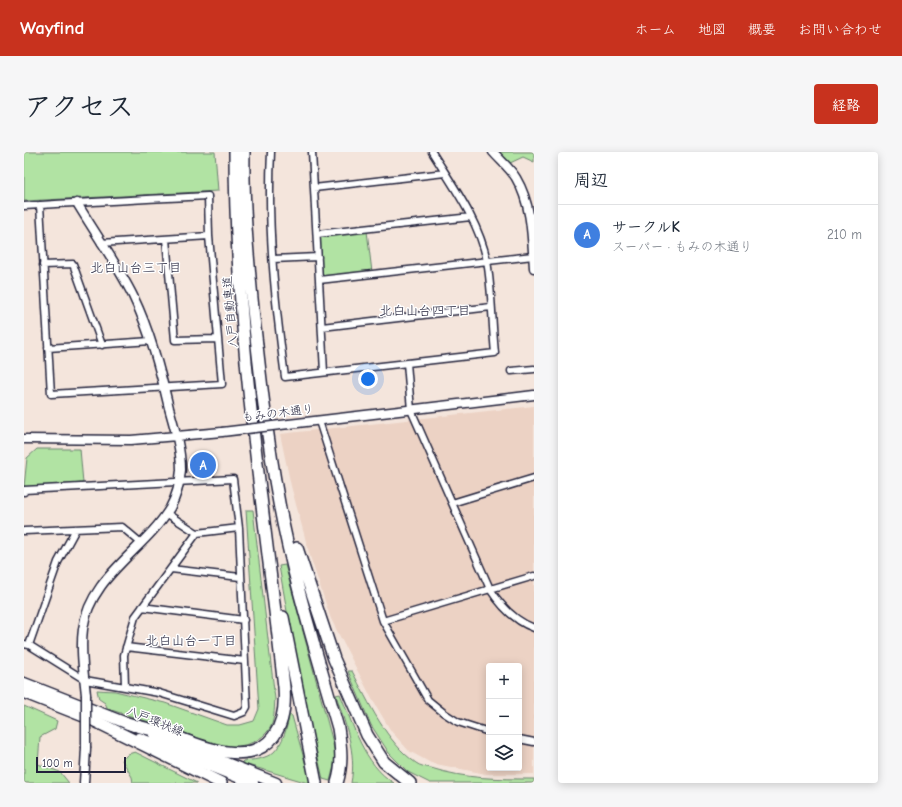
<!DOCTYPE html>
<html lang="ja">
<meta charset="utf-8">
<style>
:root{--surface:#fff;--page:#f6f6f7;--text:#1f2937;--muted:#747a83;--line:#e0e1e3;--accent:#c8321e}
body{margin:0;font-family:"Comic Neue","Klee One",sans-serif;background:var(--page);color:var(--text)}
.controls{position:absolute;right:12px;bottom:12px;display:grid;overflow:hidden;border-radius:4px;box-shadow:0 2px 10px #0003}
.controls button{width:36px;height:36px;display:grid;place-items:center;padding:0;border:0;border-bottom:1px solid var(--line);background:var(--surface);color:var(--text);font:20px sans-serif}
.scale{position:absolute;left:12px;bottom:10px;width:90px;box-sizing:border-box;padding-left:4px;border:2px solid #22223b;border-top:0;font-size:11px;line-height:14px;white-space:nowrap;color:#22223b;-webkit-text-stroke:3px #fff;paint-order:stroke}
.you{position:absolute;left:344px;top:227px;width:14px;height:14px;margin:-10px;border:3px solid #fff;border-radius:50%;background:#1a73e8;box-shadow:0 0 0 6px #1a73e833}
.badge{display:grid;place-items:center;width:26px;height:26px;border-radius:50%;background:var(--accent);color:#fff;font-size:13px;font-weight:700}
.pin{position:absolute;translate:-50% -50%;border:2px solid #fff;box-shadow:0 1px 4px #0006}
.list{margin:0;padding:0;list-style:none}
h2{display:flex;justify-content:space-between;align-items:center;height:52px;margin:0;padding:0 16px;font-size:17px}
h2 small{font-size:13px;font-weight:400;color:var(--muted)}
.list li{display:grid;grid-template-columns:26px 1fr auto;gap:12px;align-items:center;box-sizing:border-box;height:60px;padding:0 16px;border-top:1px solid var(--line)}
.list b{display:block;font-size:15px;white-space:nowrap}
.list p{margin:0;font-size:13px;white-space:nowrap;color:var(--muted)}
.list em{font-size:13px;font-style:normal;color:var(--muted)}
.icon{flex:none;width:22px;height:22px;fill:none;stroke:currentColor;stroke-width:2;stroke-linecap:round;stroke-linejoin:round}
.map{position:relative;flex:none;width:510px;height:631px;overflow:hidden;border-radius:4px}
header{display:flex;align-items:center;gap:24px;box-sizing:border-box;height:56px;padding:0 20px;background:var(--accent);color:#fff}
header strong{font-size:19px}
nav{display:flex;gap:22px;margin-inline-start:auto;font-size:14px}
.intro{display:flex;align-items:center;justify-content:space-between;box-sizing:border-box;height:96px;padding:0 24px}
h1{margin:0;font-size:28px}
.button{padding:10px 18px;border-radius:4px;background:var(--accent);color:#fff;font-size:14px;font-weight:700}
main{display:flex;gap:24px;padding:0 24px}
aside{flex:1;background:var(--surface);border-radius:4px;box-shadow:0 2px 10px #0003}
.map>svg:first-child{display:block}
.built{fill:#ecd2c4;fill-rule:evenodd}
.green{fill:#b1e3a3;stroke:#6a826f}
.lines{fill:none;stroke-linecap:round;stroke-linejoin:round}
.minor-casing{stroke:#22223b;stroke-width:9}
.tertiary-casing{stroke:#22223b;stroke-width:11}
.primary-casing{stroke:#22223b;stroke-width:13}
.motorway-casing{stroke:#22223b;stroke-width:14}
.minor{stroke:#fff;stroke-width:6}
.tertiary{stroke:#fff;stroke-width:8}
.primary{stroke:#fff;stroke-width:10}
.motorway{stroke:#fff;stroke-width:11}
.tertiary-bridge-casing{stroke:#22223b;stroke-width:11;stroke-linecap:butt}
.tertiary-bridge{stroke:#fff;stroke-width:8}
.labels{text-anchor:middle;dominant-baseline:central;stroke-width:3;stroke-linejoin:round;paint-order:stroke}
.street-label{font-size:12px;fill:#22223b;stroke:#fff}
.neighbourhood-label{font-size:13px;fill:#22223b;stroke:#fff}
</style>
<header>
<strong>Wayfind</strong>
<nav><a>ホーム</a><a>地図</a><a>概要</a><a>お問い合わせ</a></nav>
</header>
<div class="intro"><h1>アクセス</h1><a class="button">経路</a></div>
<main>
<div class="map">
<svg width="510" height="631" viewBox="0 0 510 631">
<rect width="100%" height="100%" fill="#f4e5dc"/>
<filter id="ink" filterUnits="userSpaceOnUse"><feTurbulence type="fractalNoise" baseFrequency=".025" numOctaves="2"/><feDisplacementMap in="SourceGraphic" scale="8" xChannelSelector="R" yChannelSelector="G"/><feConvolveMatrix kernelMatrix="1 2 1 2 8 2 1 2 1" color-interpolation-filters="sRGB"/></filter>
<g filter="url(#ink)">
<path class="built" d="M510 254V622H462L407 611 385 599 367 579 348 547 307 467 286 404 267 334 256 282ZM465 514H495V616H465Z"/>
<path class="green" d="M0 0H191L194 39 0 49Z
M475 0H510V10L499 5 486 11Z
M343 79 348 120 300 125 297 123 296 86 297 84Z
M13 297H56L59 331 0 335 3 306Z
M222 358H229L251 547C250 557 251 571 244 579 231 595 207 597 188 592 179 589 169 584 160 581 135 573 109 565 84 557L81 551 75 547 73 538 91 539 141 551 203 573H216L230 569 235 557Z
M261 413 308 587 312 606 306 629 299 627 273 516 255 414Z
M324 519H328C345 551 362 590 392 611 396 614 402 615 407 616 441 627 475 627 510 627V631H406L384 620 365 601 347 573Z
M316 542C329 572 340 613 370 631H327C333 600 321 572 312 543Z
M0 554 33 569 31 577 16 585 14 612 36 620 45 631H0Z
M265 562 268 564 286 628 284 631 217 611 219 609C228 608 242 607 250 600 259 591 264 574 265 562Z
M111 600 173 631H109L108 625 98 608 104 602Z"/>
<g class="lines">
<g class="minor-casing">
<path id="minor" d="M247 0C243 75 251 150 261 225L471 201C468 172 468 137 463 109 455 69 429 34 408 0
M288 0 300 220
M290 36 421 21
M0 54C61 50 122 47 184 44L185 84 198 232 27 242 16 53
M293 82 447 65
M142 87 151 188 193 187
M77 91 185 84
M249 107 294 105
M19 113 49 112 78 193
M295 128 509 104
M298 175 467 155
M24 196 127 189
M383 211 387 258 466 437C477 454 490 469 510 476
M487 219 510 217
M295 269 359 469 404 548 420 561 434 570 465 580
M0 340V338L209 327 215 376 223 555 220 560 210 564 135 541 61 528 5 493 0 492
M428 351 510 326
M142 361 173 381 215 376
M0 379 98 375 117 391
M147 417 216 425
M118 455 220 468
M359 469 510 424
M5 493 34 410 52 377
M102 495 221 509
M101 534 100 503 111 465 173 381
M495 587 510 590"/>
</g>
<g class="tertiary-casing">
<path id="tertiary" d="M469 0C476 8 486 16 492 26 508 53 508 85 510 116
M53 51C71 81 93 112 109 144 126 179 136 218 145 256 151 277 157 297 157 318 156 331 152 345 146 356 120 399 66 424 59 477 56 499 60 522 62 543
M265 272 510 243
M0 287 107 288 198 280
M60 631 62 596"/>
</g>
<g class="primary-casing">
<path id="primary" d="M0 531 110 574
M0 541 71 569
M130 582 252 631
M115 586 229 631"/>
</g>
<g class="motorway-casing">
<path id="motorway" d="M220 0C219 52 224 105 229 157 236 221 243 287 255 351 269 427 293 502 314 576 317 595 319 612 313 631
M273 396 310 507 343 583 360 610 386 631
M259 465 292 631
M71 569 197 631
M103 571C119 576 135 579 150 584 167 590 185 598 203 600 248 606 263 574 260 535 240 358 211 179 211 0"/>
</g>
<use href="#minor" class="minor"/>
<use href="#tertiary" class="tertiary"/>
<use href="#primary" class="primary"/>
<use href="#motorway" class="motorway"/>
<g class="tertiary-bridge-casing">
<path id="tertiary-bridge" d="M198 280 265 272
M62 543V596"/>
</g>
<use href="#tertiary-bridge" class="tertiary-bridge"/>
</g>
</g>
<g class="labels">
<g class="street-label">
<text transform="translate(206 160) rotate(-95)">八戸自動車道</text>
<text transform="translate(254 261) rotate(-7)">もみの木通り</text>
<text transform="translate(131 569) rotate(22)">八戸環状線</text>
</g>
<g class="neighbourhood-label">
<text x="112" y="115">北白山台三丁目</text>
<text x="401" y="158">北白山台四丁目</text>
<text x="167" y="488">北白山台一丁目</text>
</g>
</g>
</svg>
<div class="controls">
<button>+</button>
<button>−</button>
<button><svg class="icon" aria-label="layers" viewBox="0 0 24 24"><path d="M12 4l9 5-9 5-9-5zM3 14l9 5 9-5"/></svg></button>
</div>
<div class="scale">100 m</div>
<div class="you"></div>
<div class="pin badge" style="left:179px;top:313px;background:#3f7fe0">A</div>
</div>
<aside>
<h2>周辺<small></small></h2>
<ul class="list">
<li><span class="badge" style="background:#3f7fe0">A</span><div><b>サークルK</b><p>スーパー · もみの木通り</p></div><em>210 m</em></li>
</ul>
</aside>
</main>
